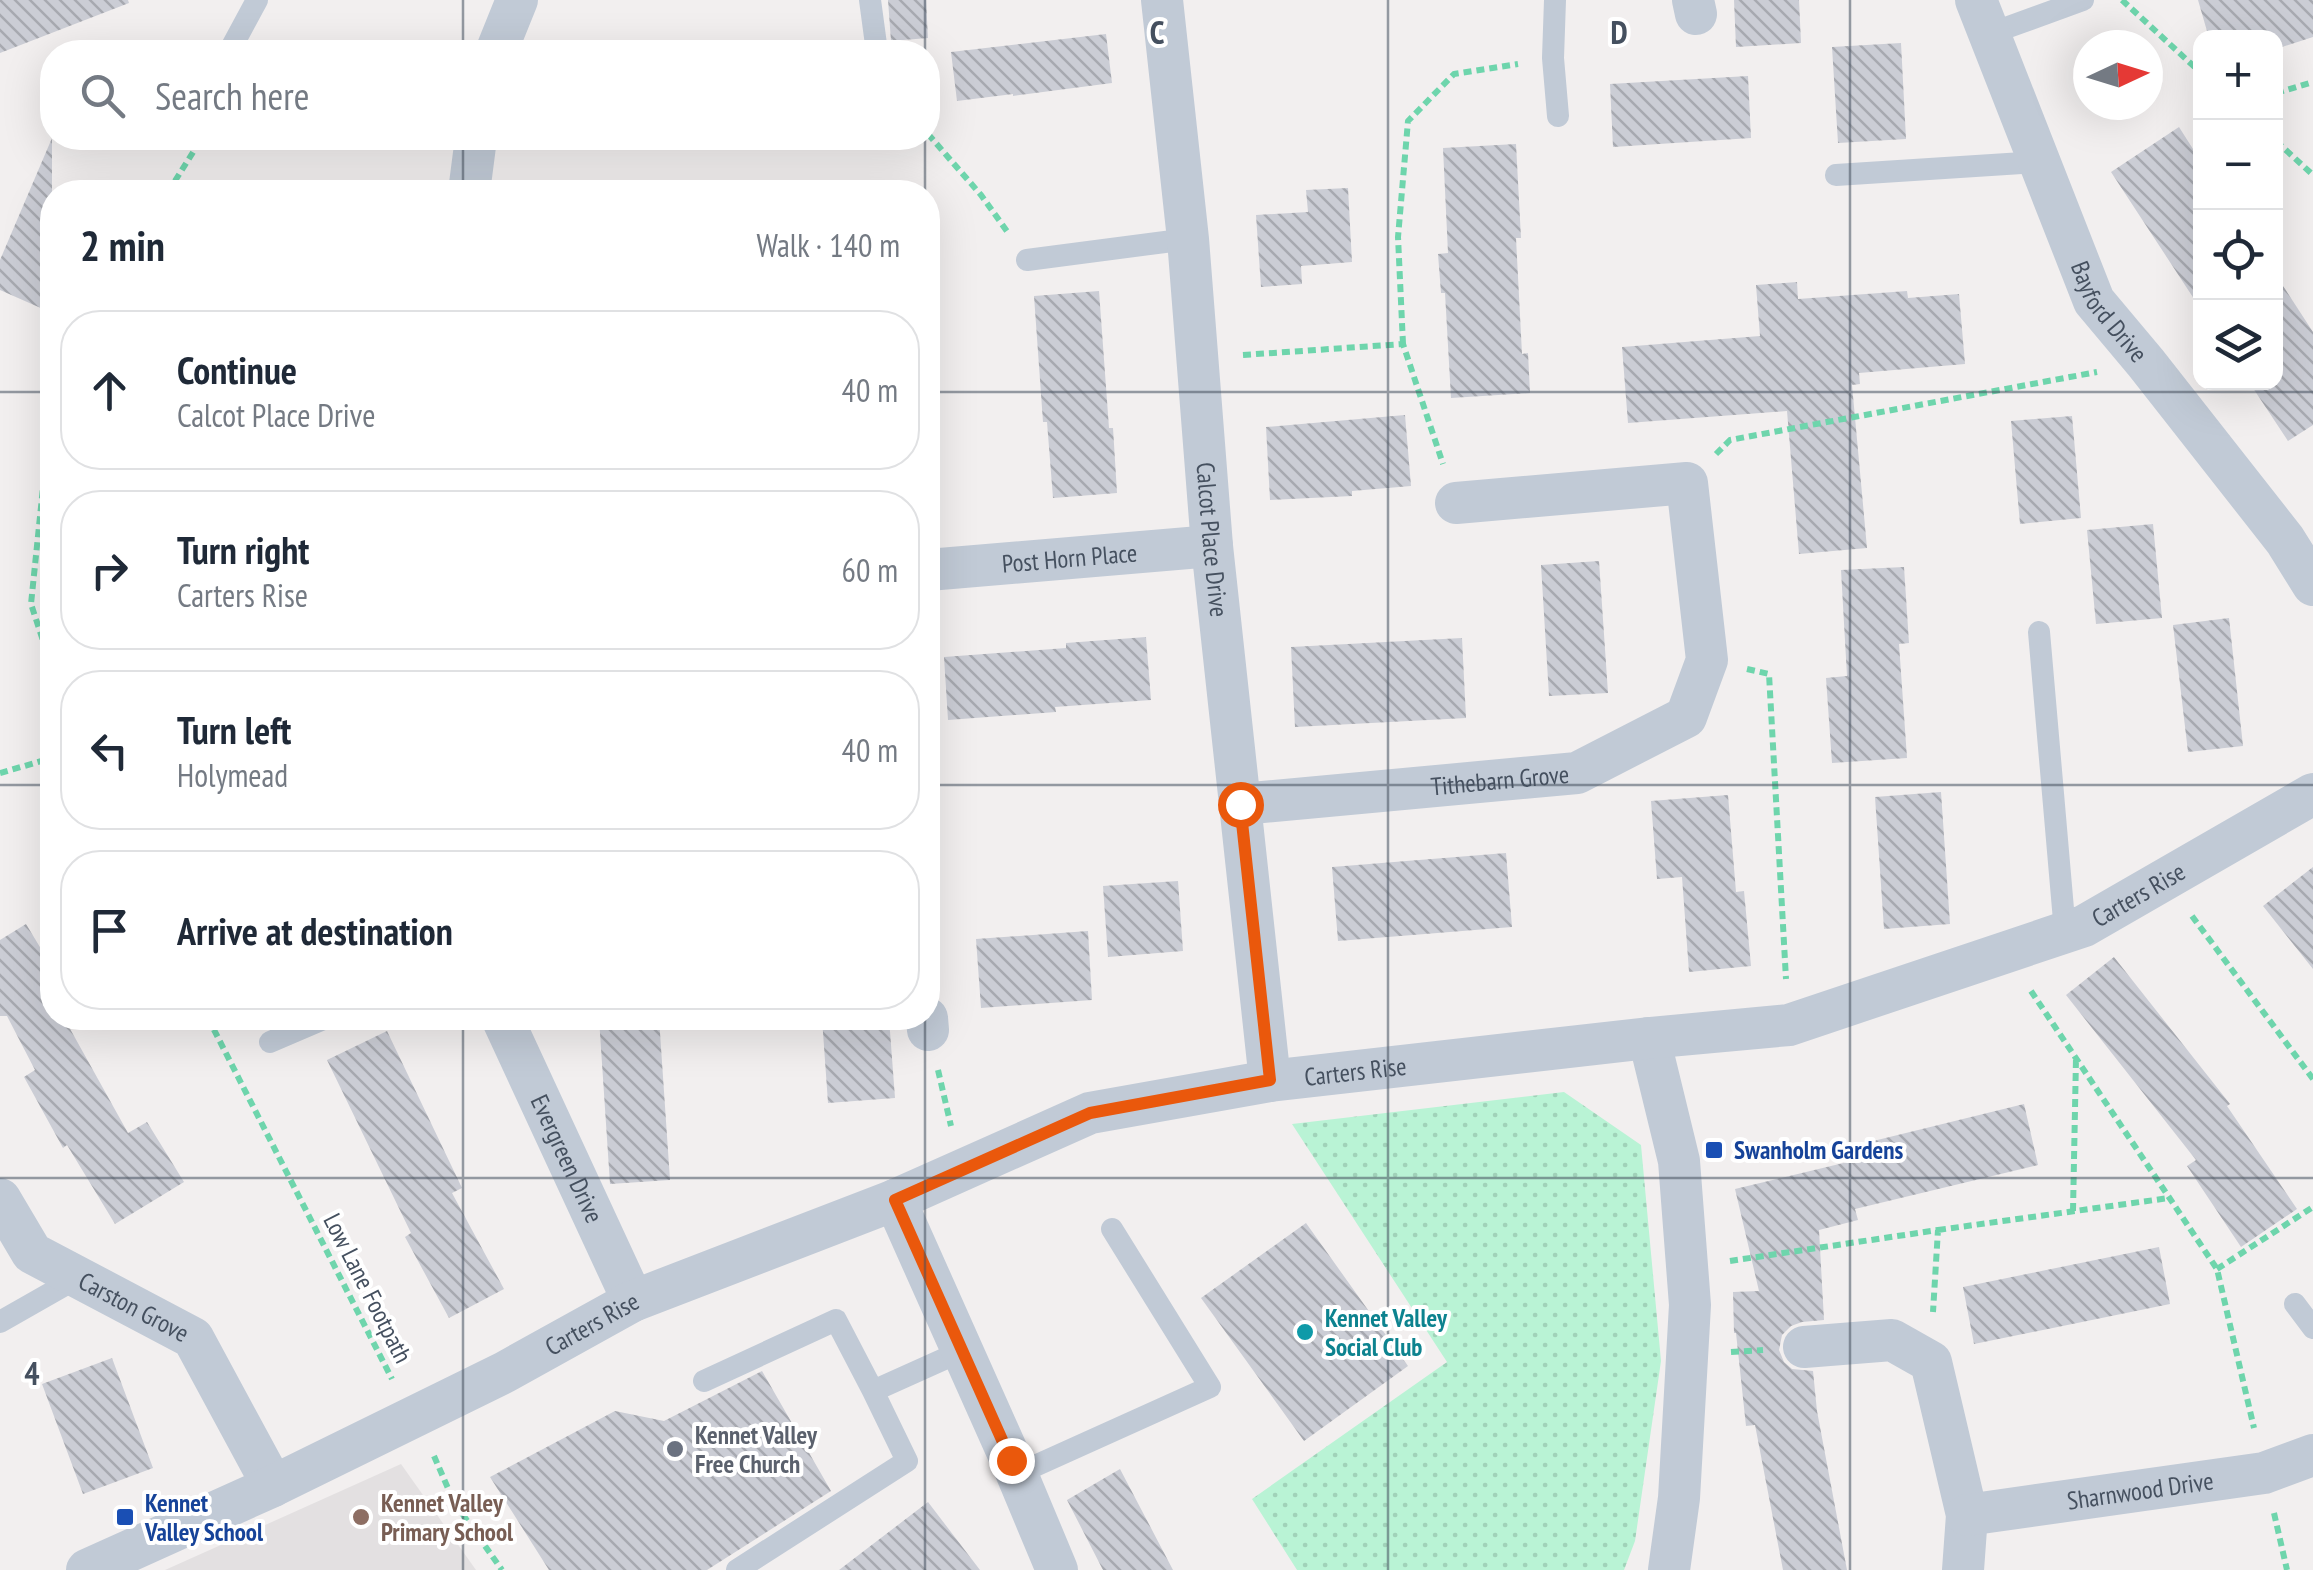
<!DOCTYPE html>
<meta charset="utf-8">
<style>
:root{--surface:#fff;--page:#f6f6f7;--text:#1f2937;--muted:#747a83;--line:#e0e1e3}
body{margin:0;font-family:"PT Sans Narrow",sans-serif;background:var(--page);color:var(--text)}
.controls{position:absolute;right:30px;top:30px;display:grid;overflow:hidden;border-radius:20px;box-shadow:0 10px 40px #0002}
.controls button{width:90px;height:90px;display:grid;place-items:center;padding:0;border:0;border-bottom:2px solid var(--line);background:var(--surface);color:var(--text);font:50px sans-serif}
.compass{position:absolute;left:2073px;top:30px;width:90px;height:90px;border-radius:50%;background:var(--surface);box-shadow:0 10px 40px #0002;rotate:86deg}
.stop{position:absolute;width:30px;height:30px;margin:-22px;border:8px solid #ea580c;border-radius:50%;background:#fff}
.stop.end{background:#ea580c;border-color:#fff;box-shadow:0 2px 10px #0008}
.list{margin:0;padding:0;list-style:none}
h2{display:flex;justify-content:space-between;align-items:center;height:130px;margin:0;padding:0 40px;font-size:42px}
h2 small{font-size:32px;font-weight:400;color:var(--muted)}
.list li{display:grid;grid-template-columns:65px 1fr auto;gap:30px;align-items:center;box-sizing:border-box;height:160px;margin:0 20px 20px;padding:0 20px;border:2px solid var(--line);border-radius:40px}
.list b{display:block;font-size:38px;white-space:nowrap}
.list p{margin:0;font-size:32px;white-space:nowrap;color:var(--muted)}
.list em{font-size:32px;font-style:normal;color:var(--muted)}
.icon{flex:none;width:55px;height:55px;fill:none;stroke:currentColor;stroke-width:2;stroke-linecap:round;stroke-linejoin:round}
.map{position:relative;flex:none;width:2313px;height:1570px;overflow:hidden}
.search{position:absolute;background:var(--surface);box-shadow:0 10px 40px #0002;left:40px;top:40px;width:900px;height:110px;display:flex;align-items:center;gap:25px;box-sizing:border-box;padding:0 35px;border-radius:40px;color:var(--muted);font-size:38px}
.panel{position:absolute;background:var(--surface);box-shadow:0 10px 40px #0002;left:40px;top:180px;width:900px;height:850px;border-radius:40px}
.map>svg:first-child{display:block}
.education{fill:#e3e0e1}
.park{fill:url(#park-dots)}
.building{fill:url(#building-back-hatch)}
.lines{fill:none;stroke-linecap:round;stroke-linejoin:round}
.path{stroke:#6ed5ac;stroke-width:6;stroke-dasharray:8 5;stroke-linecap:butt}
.service{stroke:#c1cad6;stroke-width:22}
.minor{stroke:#c1cad6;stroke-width:42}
.route{stroke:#ea580c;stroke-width:12}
.grid{fill:none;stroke:#45505f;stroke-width:2.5;stroke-opacity:0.55}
.transit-dot{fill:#1a4fb4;stroke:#fff;stroke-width:4}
.culture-dot{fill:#0f9aa8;stroke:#fff;stroke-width:4}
.worship-dot{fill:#6b7280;stroke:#fff;stroke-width:4}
.education-dot{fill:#8d6e63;stroke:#fff;stroke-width:4}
.labels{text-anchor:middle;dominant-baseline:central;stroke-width:8;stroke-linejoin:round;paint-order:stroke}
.street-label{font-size:25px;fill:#45505f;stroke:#fff}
.transit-label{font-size:25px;font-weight:bold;fill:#164399;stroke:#fff;text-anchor:start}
.culture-label{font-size:25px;font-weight:bold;fill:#0d838f;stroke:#fff;text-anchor:start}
.worship-label{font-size:25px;font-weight:bold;fill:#5b616d;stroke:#fff;text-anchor:start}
.education-label{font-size:25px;font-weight:bold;fill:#785e54;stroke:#fff;text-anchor:start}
.grid-label{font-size:32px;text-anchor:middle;font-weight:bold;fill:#45505f;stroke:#fff;stroke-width:8;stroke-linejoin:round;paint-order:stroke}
</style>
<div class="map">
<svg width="2313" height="1570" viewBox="0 0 2313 1570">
<defs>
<pattern id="park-dots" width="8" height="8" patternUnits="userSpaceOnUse" patternTransform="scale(2.5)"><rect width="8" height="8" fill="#b9f3d5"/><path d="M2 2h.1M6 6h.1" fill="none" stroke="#a0d2b9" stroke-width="1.8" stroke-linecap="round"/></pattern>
<pattern id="building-back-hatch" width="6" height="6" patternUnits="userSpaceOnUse" patternTransform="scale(2.5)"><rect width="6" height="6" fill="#cbcdd5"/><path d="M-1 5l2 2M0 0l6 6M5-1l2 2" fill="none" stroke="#a7a9b0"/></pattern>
</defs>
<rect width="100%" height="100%" fill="#f2efef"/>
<path class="education" d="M401 1464 476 1570H165Z"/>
<path class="park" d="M1564 1092 1641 1145 1661 1361 1635 1541 1624 1570H1297L1252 1499 1447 1362 1292 1124Z"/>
<path class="building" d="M0 0H128L129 3 0 53Z
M888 0H926L928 38 891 41Z
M1734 0H1799L1801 43 1736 47Z
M2198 0H2313V37L2276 49V38H2209Z
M1106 34 1112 83 1013 96V94L957 101 951 52Z
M1901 43 1906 139 1838 143 1832 47Z
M1748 76 1751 138 1613 147 1610 84Z
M2179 127 2200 160V308L2111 172Z
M52 138V313L0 290V260Z
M1516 144 1521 238H1516L1522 354 1528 353 1530 393 1451 398 1445 293H1441L1438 254 1448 253 1443 148Z
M1348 188 1352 262 1301 266 1302 284 1261 287 1256 215 1308 212 1306 190Z
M2276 275 2313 332V425L2288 441 2249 382H2276Z
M1797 282 1798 299 1907 291 1908 298 1959 294 1965 364 1859 373 1860 384 1852 385 1867 548 1799 554 1787 411 1628 423 1622 347 1760 336 1756 285Z
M1099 291 1109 428H1113L1117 493 1053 498 1047 422H1043L1034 296Z
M1405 415 1411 486 1352 491V496L1270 500 1266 427Z
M2072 416 2081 518 2020 524 2011 421Z
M2153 524 2162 618 2096 624 2087 530Z
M1599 561 1608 693 1549 696 1541 565Z
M1904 567 1909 643 1899 644 1907 758 1832 763 1826 678 1847 676 1841 570Z
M2229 618 2243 746 2188 752 2173 625Z
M1146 637 1151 700 1055 707 1056 712 948 720 944 657 1066 648V643Z
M1462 638 1466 718 1295 727 1291 647Z
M1941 792 1950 924 1884 929 1875 797Z
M1728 795 1736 892 1744 891 1751 966 1689 972 1682 877 1657 879 1651 801Z
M1506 853 1512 927 1338 941 1332 867Z
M2313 867V969L2263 906Z
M1178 881 1183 951 1108 957 1103 886Z
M26 924 52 967V1018H64L128 1133 147 1122 184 1182 115 1224 67 1145 63 1148 24 1077 35 1070 7 1016H0V940Z
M1088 931 1092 1000 981 1008 976 939Z
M2114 957 2230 1104 2227 1106 2297 1209 2241 1247 2187 1166 2196 1160 2066 995Z
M599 1018H659L670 1180 610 1184Z
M822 1018H889L895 1098 828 1103Z
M387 1031 462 1188 452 1193 504 1289 449 1318 405 1237 411 1233 327 1060Z
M2024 1104 2038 1165 1855 1209 1858 1220 1819 1230 1824 1320 1802 1322 1791 1326 1782 1335 1779 1350 1784 1362 1792 1369 1813 1371 1817 1411 1847 1570H1783L1755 1425 1746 1426 1736 1333H1734L1733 1292 1759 1291 1735 1189 1860 1159 1857 1145Z
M1306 1223 1408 1366 1304 1441 1201 1298Z
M2159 1247 2170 1304 1974 1344 1963 1287Z
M112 1358 153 1468 83 1494 42 1384Z
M762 1371 831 1491 707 1570H549L490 1477 615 1411 664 1421Z
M1120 1469 1173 1570H1103L1067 1500Z
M928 1502 980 1570H839Z"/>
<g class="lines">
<path class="path" d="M2122 0 2200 72
M2276 93 2313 82
M928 134 981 195 1009 234
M2276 141 2313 175
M173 185 257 192
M168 192 202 138
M1403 344 1398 237 1408 121 1454 74 1518 64
M1243 355 1403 344 1443 464
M52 400 31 604 52 668
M1716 454 1730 440 2097 372
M1747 669 1769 674 1786 979
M0 773 52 758
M2192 916 2313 1079
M2031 991 2217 1269 2254 1428
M208 1018 392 1379
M938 1070 951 1126
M2073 1211 2076 1058
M1938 1230 2169 1198
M1730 1261 1938 1230 1933 1312
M2217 1269 2313 1207
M1731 1352 1763 1350
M434 1456 454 1502 502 1570
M2274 1513 2287 1570"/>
<path class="service" d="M870 0 877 52
M1555 0 1553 58 1558 116
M1989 34 2083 0
M229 52 257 0
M1836 175 2039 162
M1027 260 1188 239
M2039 632 2065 932
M270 1042 326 1018
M2295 1304 2313 1328
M0 1322 79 1277
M704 1381 836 1320 873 1391 962 1351
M1017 1474 1210 1387 1112 1229
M737 1570 907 1461 873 1391"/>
<g class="minor">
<path id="s1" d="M1162 0 1188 239 1212 546 1270 1081"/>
<path d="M1693 0 1696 14"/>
<path id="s2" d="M1976 0 2094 301 2146 363 2285 540 2313 585"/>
<path d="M496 52 517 0"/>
<path d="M469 192 476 138"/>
<path id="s3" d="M928 570 1212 546"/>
<path id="s4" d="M1241 804 1577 773 1686 717 1707 660 1687 483 1456 503"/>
<path id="s5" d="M502 1018 633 1301"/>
<path d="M927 1018 928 1030"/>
<path d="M1649 1038 1679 1161 1690 1305 1679 1498 1669 1570"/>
<path id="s6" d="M0 1199 32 1253 193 1338 273 1486"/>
<path d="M895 1200 1011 1460 1057 1570"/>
<path d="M1804 1347 1892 1340 1931 1362 1967 1515 1963 1570"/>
<path id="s7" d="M1967 1515 2264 1473 2313 1455"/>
<path id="s8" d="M87 1570 273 1486 505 1372 633 1301 895 1200 1090 1113 1270 1081 1649 1038 1789 1025 2084 926 2313 794"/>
</g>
</g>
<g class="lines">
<path class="route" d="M1011 1460 895 1200 1090 1113 1270 1080 1240 804"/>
</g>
<path class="grid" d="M463 0V52M925 0V52M1388 0V1570M1850 0V1570M463 138V192M925 138V192M0 392H52M928 392H2313M0 785H52M928 785H2313M463 1018V1570M925 1018V1570M0 1178H2313"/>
<g class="transit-dot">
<rect x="1704" y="1140" width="20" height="20" rx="5"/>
<rect x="115" y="1507" width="20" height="20" rx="5"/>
</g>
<circle class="culture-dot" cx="1305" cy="1332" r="10"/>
<circle class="worship-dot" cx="675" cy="1449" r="10"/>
<circle class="education-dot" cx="361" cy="1517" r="10"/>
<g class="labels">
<g class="street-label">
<text stroke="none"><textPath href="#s2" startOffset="340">Bayford Drive</textPath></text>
<text stroke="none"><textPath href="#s1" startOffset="542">Calcot Place Drive</textPath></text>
<text stroke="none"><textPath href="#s3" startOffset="142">Post Horn Place</textPath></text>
<text stroke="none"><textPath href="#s4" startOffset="260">Tithebarn Grove</textPath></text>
<text stroke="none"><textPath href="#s8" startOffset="2182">Carters Rise</textPath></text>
<text stroke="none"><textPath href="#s8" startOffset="1372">Carters Rise</textPath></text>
<text stroke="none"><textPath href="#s5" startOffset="155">Evergreen Drive</textPath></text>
<text transform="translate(368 1288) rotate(63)">Low Lane Footpath</text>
<text stroke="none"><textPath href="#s6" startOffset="178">Carston Grove</textPath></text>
<text stroke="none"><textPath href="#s8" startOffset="562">Carters Rise</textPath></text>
<text stroke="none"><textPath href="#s7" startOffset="175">Sharnwood Drive</textPath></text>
</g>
<g class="transit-label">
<text x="1734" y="1150">Swanholm Gardens</text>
<text x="145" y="1503">Kennet<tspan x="145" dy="29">Valley School</tspan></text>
</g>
<g class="culture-label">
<text x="1325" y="1318">Kennet Valley<tspan x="1325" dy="29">Social Club</tspan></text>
</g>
<g class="worship-label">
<text x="695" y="1435">Kennet Valley<tspan x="695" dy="29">Free Church</tspan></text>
</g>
<g class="education-label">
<text x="381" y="1503">Kennet Valley<tspan x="381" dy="29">Primary School</tspan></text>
</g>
</g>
<g class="grid-label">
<text x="1157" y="44">C</text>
<text x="1619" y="44">D</text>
<text x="32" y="1385">4</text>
</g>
</svg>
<div class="controls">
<button>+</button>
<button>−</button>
<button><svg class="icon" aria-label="locate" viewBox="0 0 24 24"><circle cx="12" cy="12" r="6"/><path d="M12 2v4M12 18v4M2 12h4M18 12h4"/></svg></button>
<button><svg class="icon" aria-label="layers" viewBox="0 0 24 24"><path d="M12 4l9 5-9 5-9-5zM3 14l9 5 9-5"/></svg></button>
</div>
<svg class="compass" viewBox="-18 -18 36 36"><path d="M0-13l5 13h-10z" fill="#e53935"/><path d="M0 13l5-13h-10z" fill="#747a83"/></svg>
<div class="stop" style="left:1240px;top:804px"></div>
<div class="stop end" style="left:1011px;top:1460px"></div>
<div class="search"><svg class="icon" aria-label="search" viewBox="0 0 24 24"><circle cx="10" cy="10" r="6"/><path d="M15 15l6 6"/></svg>Search here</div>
<section class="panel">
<h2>2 min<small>Walk · 140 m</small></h2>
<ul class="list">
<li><svg class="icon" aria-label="ahead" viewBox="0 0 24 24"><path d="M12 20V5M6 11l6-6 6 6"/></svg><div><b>Continue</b><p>Calcot Place Drive</p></div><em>40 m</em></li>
<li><svg class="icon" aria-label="right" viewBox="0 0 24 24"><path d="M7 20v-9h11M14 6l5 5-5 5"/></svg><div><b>Turn right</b><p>Carters Rise</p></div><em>60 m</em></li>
<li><svg class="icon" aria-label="left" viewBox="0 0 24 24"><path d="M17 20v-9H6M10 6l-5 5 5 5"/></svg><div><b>Turn left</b><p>Holymead</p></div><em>40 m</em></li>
<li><svg class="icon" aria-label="arrive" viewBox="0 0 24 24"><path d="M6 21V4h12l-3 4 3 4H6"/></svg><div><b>Arrive at destination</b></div></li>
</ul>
</section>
</div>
